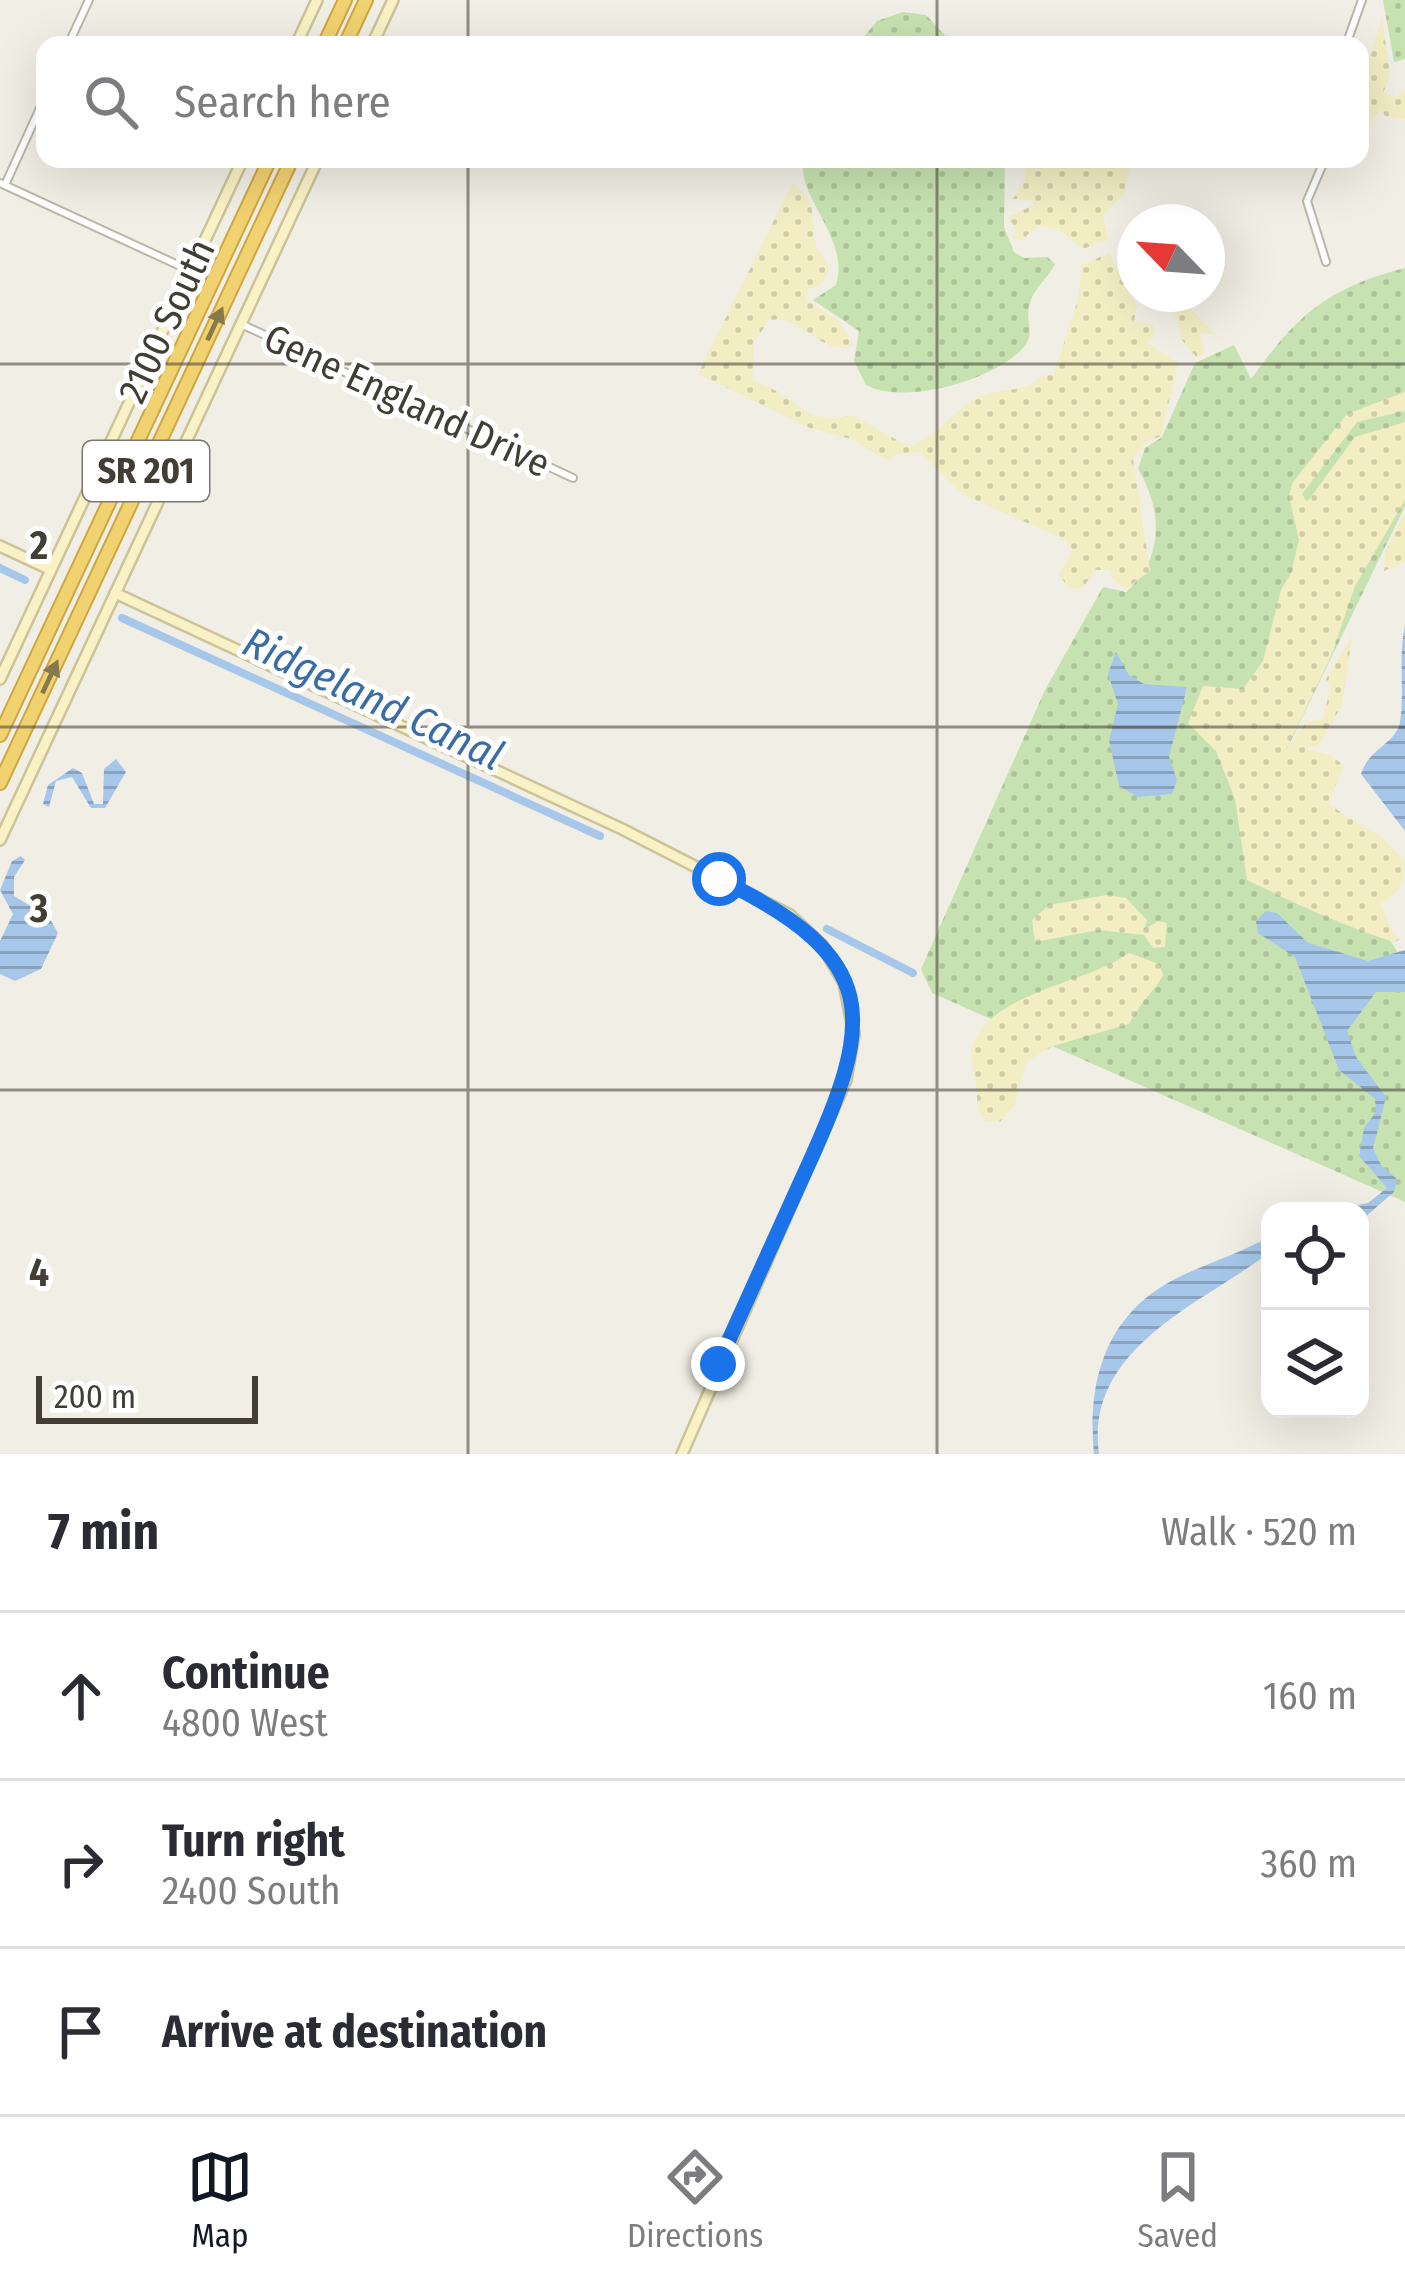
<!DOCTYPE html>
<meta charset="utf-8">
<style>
:root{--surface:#fff;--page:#f7f7f7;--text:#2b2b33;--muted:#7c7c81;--line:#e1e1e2;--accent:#111827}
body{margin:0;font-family:"Fira Sans Condensed",sans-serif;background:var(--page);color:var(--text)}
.controls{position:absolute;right:36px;bottom:36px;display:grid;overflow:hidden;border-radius:24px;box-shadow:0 12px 48px #0002}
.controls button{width:108px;height:108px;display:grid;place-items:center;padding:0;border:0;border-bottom:3px solid var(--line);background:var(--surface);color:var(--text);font:60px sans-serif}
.compass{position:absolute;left:1117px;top:204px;width:108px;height:108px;border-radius:50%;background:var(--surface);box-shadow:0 12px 48px #0002;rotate:295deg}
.scale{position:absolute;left:36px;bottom:30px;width:222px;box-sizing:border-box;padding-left:12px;border:6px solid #423e35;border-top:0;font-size:33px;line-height:42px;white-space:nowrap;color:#423e35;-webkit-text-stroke:9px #fff;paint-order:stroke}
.stop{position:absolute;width:36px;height:36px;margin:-27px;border:9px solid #1a73e8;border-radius:50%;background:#fff}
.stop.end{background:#1a73e8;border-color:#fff;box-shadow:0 3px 12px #0008}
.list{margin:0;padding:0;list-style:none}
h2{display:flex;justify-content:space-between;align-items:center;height:156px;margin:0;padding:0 48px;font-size:51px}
h2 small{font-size:39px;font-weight:400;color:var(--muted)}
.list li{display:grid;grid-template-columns:78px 1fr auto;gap:36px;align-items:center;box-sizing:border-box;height:168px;padding:0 48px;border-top:3px solid var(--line)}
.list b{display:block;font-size:45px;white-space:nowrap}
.list p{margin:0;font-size:39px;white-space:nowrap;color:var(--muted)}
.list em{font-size:39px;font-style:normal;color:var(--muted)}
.icon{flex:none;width:66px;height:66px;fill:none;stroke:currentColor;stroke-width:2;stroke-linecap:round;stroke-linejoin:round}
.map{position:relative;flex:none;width:1405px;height:1454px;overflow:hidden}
.search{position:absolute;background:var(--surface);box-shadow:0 12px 48px #0002;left:36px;right:36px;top:36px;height:132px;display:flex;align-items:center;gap:30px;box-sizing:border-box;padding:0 42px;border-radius:24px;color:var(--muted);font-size:45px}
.sheet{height:660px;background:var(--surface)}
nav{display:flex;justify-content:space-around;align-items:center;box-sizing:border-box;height:168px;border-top:3px solid var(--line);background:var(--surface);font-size:33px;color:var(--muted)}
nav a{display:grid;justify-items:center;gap:6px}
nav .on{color:var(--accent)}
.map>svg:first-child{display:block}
.grass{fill:url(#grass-dots)}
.sand{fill:url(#sand-dots)}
.water{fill:url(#water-rules)}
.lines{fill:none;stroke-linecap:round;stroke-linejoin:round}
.canal{stroke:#a6c7e9;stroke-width:8}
.street-casing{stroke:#bbb6a8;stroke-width:10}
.secondary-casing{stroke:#cdc398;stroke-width:14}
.highway-casing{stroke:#cea741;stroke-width:16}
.street{stroke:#fff;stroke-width:6}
.secondary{stroke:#f9f2c6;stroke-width:9}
.highway{stroke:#f1d270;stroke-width:12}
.oneway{fill:#88794d}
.route{stroke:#1a73e8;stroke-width:15}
.grid{fill:none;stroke:#423e35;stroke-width:3;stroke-opacity:0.55}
.labels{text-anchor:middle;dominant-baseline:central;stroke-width:10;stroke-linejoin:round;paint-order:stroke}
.shield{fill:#fff;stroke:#7b7872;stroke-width:3}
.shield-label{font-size:36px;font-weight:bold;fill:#423e35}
.street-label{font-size:39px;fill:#423e35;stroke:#fff}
.water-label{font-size:42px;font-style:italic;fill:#396da4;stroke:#fff}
.grid-label{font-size:39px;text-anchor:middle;font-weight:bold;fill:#423e35;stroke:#fff;stroke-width:10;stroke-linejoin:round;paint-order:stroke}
</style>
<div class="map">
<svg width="1405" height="1454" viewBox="0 0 1405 1454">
<defs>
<pattern id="grass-dots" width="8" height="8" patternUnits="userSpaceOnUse" patternTransform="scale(3)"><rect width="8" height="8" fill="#c7e2b1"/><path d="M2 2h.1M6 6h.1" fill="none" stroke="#acc399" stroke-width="1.8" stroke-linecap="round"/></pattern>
<pattern id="sand-dots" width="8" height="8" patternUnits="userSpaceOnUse" patternTransform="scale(3)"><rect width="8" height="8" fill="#f2edc3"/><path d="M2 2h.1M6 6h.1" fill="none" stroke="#d1cca8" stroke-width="1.8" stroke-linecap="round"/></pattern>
<pattern id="water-rules" width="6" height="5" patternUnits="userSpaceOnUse" patternTransform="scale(3)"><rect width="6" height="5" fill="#a6c7e9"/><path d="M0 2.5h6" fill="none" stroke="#89a3be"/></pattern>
</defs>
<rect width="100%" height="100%" fill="#f1eee5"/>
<path class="grass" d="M1383 0H1405V59L1394 62Z
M903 12 926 15 954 45H857L877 21Z
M804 159H1005L1004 227 1014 252 1024 258 1047 257 1055 264C1048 278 1034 288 1030 303 1024 320 1036 332 1024 347 996 380 904 406 866 385L854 361 859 331 813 300 836 285C851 239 794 194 804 159Z
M1405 268V506L1282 759 1405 965V1202L932 993 921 969 1045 690 1103 587 1126 592C1164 559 1163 510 1138 469L1145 448 1162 437 1195 363 1234 345 1251 379C1297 315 1327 288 1405 268Z"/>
<path class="sand" d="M1382 17 1390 75 1383 93 1396 97 1405 90V119L1385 116 1381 109 1370 123 1369 59Z
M1020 159H1141L1129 169 1125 194 1103 215 1108 240 1083 249 1059 230 1038 225 1022 240 1013 239 1016 229 1008 217 1034 205 1032 200 1013 199 1026 177Z
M792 184C820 199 810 222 816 244 818 253 827 260 829 270L822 283 808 289 806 300 839 321 853 345C822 358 802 314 770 320L754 341 752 381C788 388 808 431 852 415L908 446C936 441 954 408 980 396 997 389 1033 392 1040 376L1054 374 1078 299 1082 265 1109 253 1137 307 1134 321 1154 324V337L1147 343 1178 363 1161 436 1146 442 1133 459 1150 571 1126 589 1111 577 1110 569 1096 570 1083 587 1069 589 1059 574 1072 551 1065 540 962 494 920 452 895 454 889 461 851 439 810 428 698 374Z
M1183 301 1216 335 1199 332 1204 352 1198 359 1182 340 1173 304Z
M1405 392V411L1357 422 1302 494 1307 502 1355 437 1405 422V500L1355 586 1332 654 1285 752 1306 723 1323 719 1330 688 1326 679 1352 636 1342 705 1320 744 1306 749 1327 754 1344 765 1328 804 1381 837 1405 861C1405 880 1399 894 1381 903L1393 934 1400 939 1394 942C1344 926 1296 904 1247 880L1235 799 1216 751 1188 723 1203 686 1243 689 1263 661 1281 590 1291 573 1299 540 1289 496 1293 482 1347 414Z
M1405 513V562L1384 571 1385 553Z
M1107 895 1126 898 1147 920 1144 930 1158 921 1167 923 1165 947 1153 948 1144 935 1098 930 1035 942 1032 920 1049 905Z
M1129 953 1159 964 1163 975C1156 990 1139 1003 1129 1024L1053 1046 1026 1062 1015 1104 1000 1122 985 1121C976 1107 978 1101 976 1086 975 1074 969 1061 972 1048 988 992 1087 984 1129 953Z"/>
<path class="water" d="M1405 625V831L1361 774C1369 748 1396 744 1400 722 1405 691 1398 657 1405 625Z
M1116 652 1129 675 1144 684 1187 687 1169 757 1177 780 1172 794 1138 797 1119 786 1109 740 1118 704 1108 674Z
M116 759 126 772 105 808H91L72 777 56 781 49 807 43 804 48 785 73 768 82 773 94 804H103L104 769Z
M21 856 25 860 14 877V896L49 917 58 933 41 969 15 981 0 974V941L13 914 0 890 12 861Z
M1266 911 1277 913 1308 943 1368 961 1405 950V992H1376L1347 1031 1356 1057 1386 1097 1373 1148 1381 1165 1397 1179 1394 1192 1365 1217 1360 1218V1211H1329L1368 1203 1387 1188 1359 1156 1364 1128 1376 1112 1375 1099 1339 1070 1295 957 1258 933 1256 921Z
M1270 1236V1252C1204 1303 1084 1347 1099 1454H1094C1087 1382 1105 1315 1175 1279 1206 1263 1240 1254 1270 1236Z"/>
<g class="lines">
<path class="canal" d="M0 568 25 580
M122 618 600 836
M827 929 913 973"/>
<g class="street-casing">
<path id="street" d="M68 45 89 0
M1346 45 1362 0
M1325 159 1307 201 1326 262
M0 183 191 271
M5 185 45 97
M241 324 573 478"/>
</g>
<g class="secondary-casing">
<path id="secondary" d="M296 45 317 0
M372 45 393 0
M0 546 51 570
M115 593 622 829 790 915 822 945 844 983 854 1034 846 1080 682 1454
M0 679 243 159
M0 840 318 159"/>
</g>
<g class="highway-casing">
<path id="highway" d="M324 45 345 0
M345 45 366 0
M0 735 270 159
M0 783 292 159"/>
</g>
<use href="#street" class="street"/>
<use href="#secondary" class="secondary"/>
<use href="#highway" class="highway"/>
</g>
<defs><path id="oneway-solid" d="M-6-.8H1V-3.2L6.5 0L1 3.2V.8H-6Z" transform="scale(3)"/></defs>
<g class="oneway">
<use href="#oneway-solid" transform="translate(215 324) rotate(-65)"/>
<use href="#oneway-solid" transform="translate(50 677) rotate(-65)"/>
</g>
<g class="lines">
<path class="route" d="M718 1364C747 1300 776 1236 805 1172 876 1018 883 959 719 879"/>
</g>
<path class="grid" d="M468 0V45M937 0V45M468 159V1454M937 159V1454M0 364H1405M0 727H1405M0 1090H1405"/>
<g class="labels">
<rect class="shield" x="83" y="441" width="126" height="60" rx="9"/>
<g class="shield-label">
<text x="146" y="471">SR 201</text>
</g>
<g class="street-label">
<text transform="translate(167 321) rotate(-65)">2100 South</text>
<text transform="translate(407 401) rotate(25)">Gene England Drive</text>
</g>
<g class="water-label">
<text transform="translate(373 699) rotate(25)">Ridgeland Canal</text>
</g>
</g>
<g class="grid-label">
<text x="39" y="559">2</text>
<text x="39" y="922">3</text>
<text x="39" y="1286">4</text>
</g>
</svg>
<div class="controls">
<button><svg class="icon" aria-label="locate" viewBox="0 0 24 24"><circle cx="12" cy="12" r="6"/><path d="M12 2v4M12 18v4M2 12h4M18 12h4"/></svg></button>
<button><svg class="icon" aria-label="layers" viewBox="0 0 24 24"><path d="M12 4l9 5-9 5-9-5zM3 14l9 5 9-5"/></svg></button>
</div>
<svg class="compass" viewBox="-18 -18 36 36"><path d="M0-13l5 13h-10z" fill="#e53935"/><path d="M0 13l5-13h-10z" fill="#7c7c81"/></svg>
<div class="scale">200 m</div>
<div class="stop" style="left:719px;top:879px"></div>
<div class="stop end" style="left:718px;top:1364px"></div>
<div class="search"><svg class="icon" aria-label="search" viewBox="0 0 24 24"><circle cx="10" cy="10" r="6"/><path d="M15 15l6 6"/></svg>Search here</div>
</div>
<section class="sheet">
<h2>7 min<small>Walk · 520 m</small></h2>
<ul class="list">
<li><svg class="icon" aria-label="ahead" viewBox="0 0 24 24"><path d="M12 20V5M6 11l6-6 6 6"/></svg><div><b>Continue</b><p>4800 West</p></div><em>160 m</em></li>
<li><svg class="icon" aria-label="right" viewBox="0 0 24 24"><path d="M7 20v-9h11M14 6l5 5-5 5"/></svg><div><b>Turn right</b><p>2400 South</p></div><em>360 m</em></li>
<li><svg class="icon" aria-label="arrive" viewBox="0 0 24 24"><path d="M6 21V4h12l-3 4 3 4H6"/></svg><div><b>Arrive at destination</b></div></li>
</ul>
</section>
<nav>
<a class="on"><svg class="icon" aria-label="map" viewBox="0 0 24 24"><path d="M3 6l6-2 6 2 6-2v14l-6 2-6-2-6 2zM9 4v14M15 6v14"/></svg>Map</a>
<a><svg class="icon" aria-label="directions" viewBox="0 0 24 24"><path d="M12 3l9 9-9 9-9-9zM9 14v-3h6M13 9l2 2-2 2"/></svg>Directions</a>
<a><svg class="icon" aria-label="saved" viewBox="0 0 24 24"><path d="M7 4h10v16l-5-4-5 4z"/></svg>Saved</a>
</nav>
